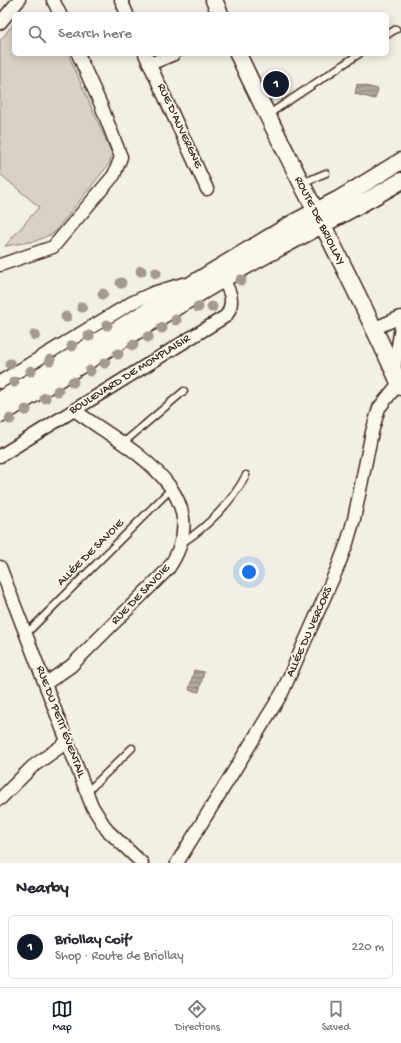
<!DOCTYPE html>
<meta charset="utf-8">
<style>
:root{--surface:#fff;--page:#f7f7f7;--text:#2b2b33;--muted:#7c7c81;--line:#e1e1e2;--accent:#111827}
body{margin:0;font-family:"Gochi Hand",sans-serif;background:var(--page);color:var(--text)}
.you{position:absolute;left:249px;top:572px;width:14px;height:14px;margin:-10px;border:3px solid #fff;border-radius:50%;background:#1a73e8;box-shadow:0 0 0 6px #1a73e833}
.badge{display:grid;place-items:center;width:26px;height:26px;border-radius:50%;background:var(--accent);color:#fff;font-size:13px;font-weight:700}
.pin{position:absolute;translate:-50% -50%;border:2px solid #fff;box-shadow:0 1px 4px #0006}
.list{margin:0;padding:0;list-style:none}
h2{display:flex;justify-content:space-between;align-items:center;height:52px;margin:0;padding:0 16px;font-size:17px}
h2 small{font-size:13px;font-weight:400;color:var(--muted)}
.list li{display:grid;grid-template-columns:26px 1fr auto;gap:12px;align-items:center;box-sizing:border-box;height:64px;margin:0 8px 8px;padding:0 8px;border:1px solid var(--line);border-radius:6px}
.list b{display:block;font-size:15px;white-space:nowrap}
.list p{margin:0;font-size:13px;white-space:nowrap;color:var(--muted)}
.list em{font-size:13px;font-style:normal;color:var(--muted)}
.icon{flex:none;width:22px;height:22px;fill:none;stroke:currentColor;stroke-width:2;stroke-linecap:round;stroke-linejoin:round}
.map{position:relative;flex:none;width:401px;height:863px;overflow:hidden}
.search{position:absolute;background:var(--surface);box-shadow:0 2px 10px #0003;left:12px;right:12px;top:12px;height:44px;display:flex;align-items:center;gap:10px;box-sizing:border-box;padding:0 14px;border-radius:6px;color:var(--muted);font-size:15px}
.sheet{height:124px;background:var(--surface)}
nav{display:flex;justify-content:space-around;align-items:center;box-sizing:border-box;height:56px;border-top:1px solid var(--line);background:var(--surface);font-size:11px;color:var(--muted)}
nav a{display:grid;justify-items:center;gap:2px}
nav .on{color:var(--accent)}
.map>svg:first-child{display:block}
.park{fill:#d8d1c6;stroke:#8a7e72}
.water{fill:url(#water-rules);stroke:#817468}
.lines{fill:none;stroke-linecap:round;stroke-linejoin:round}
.lane-casing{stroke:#3b2a1e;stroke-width:9}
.street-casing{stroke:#3b2a1e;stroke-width:15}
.secondary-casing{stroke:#3b2a1e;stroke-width:19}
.lane{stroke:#fbf7ec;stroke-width:6}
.street{stroke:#fbf7ec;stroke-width:12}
.secondary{stroke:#fbf7ec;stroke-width:16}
.tree{fill:#a39a8e}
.labels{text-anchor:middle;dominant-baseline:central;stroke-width:3.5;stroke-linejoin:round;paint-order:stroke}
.street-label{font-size:12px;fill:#3b2a1e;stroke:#fbf7ec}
</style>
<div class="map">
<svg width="401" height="863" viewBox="0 0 401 863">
<defs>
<pattern id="water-rules" width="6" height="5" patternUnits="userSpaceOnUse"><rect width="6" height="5" fill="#afa69a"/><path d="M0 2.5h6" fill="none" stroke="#90877d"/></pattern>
</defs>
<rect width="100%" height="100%" fill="#f3efe4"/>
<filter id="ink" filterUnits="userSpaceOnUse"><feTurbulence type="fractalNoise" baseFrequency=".025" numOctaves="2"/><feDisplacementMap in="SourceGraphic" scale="8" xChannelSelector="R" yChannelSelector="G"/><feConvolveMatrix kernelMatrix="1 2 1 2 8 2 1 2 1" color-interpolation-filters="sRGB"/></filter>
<g filter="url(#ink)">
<path class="park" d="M14 23V54H68L112 154 109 164 54 233 36 241 5 246 39 207 0 174V41Z"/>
<path class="water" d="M357 84 378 89 375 99 355 94Z
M194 670 204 672 199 692 189 690Z"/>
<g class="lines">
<g class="lane-casing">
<path id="lane" d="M387 35 396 29
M269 114 359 54
M302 183 326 173
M122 444 184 391
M182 543C207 527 232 502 246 475
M26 634 172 488
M87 792 132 748"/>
</g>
<g class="street-casing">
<path id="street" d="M53 0 60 14
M121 0 127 14
M0 23 19 0
M145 54 207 189
M150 64 174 54
M0 265 53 247 114 175 121 157 101 105 78 54
M375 328 401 317
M394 371 401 327
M0 382 133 302 153 293 183 284
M0 456 226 316C237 300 228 287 218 272
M0 567 92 806 107 830 142 863
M45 684 71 666 168 569C221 492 125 447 74 410
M0 799 32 767 67 742
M177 863 282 693 337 569 347 543 354 519 372 432 379 408 399 383"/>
</g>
<g class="secondary-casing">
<path id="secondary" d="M214 0 220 14
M238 54C290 166 351 274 401 387
M0 400 293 223 339 199 401 161
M0 415C74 369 148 323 223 279 281 245 343 216 401 181"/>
</g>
<use href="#lane" class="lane"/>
<use href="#street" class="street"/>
<use href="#secondary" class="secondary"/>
</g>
<g class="tree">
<circle cx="141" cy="271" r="5.5"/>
<circle cx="156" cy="273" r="5.5"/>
<circle cx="241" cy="280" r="5.5"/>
<circle cx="121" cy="283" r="5.5"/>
<circle cx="103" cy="294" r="5.5"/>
<circle cx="82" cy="307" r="5.5"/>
<circle cx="198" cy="307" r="5.5"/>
<circle cx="212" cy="307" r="5.5"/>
<circle cx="66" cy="317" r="5.5"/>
<circle cx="176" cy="320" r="5.5"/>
<circle cx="107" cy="325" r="5.5"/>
<circle cx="162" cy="328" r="5.5"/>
<circle cx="35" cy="335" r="5.5"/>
<circle cx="89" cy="336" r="5.5"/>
<circle cx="148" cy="337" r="5.5"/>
<circle cx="133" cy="345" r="5.5"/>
<circle cx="72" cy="346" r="5.5"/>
<circle cx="118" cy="354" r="5.5"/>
<circle cx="50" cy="360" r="5.5"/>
<circle cx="105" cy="363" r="5.5"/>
<circle cx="10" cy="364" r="5.5"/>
<circle cx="31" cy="371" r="5.5"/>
<circle cx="90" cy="371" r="5.5"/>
<circle cx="14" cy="382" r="5.5"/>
<circle cx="73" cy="382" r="5.5"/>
<circle cx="58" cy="391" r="5.5"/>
<circle cx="45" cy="398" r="5.5"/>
<circle cx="26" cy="410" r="5.5"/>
<circle cx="10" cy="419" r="5.5"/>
</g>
</g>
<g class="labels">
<g class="street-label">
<text transform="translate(179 126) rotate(65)">RUE D'AUVERGNE</text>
<text transform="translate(319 221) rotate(63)">ROUTE DE BRIOLLAY</text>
<text transform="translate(130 375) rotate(-32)">BOULEVARD DE MONPLAISIR</text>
<text transform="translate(91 553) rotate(-45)">ALLÉE DE SAVOIE</text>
<text transform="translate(141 595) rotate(-46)">RUE DE SAVOIE</text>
<text transform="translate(310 632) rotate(-66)">ALLÉE DU VERCORS</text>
<text transform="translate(60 722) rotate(69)">RUE DU PETIT ÉVENTAIL</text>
</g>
</g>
</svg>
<div class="you"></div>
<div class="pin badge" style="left:276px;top:84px">1</div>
<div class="search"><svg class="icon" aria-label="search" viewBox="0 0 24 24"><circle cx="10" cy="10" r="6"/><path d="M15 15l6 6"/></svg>Search here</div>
</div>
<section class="sheet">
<h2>Nearby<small></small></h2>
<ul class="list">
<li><span class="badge">1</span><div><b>Briollay Coif’</b><p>Shop · Route de Briollay</p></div><em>220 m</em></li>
</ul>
</section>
<nav>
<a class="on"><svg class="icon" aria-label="map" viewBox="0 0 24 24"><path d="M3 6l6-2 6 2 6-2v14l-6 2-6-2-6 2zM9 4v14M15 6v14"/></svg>Map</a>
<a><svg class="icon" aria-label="directions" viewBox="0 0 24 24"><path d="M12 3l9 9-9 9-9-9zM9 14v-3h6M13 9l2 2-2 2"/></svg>Directions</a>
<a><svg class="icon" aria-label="saved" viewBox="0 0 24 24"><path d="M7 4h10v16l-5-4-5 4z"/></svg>Saved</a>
</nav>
